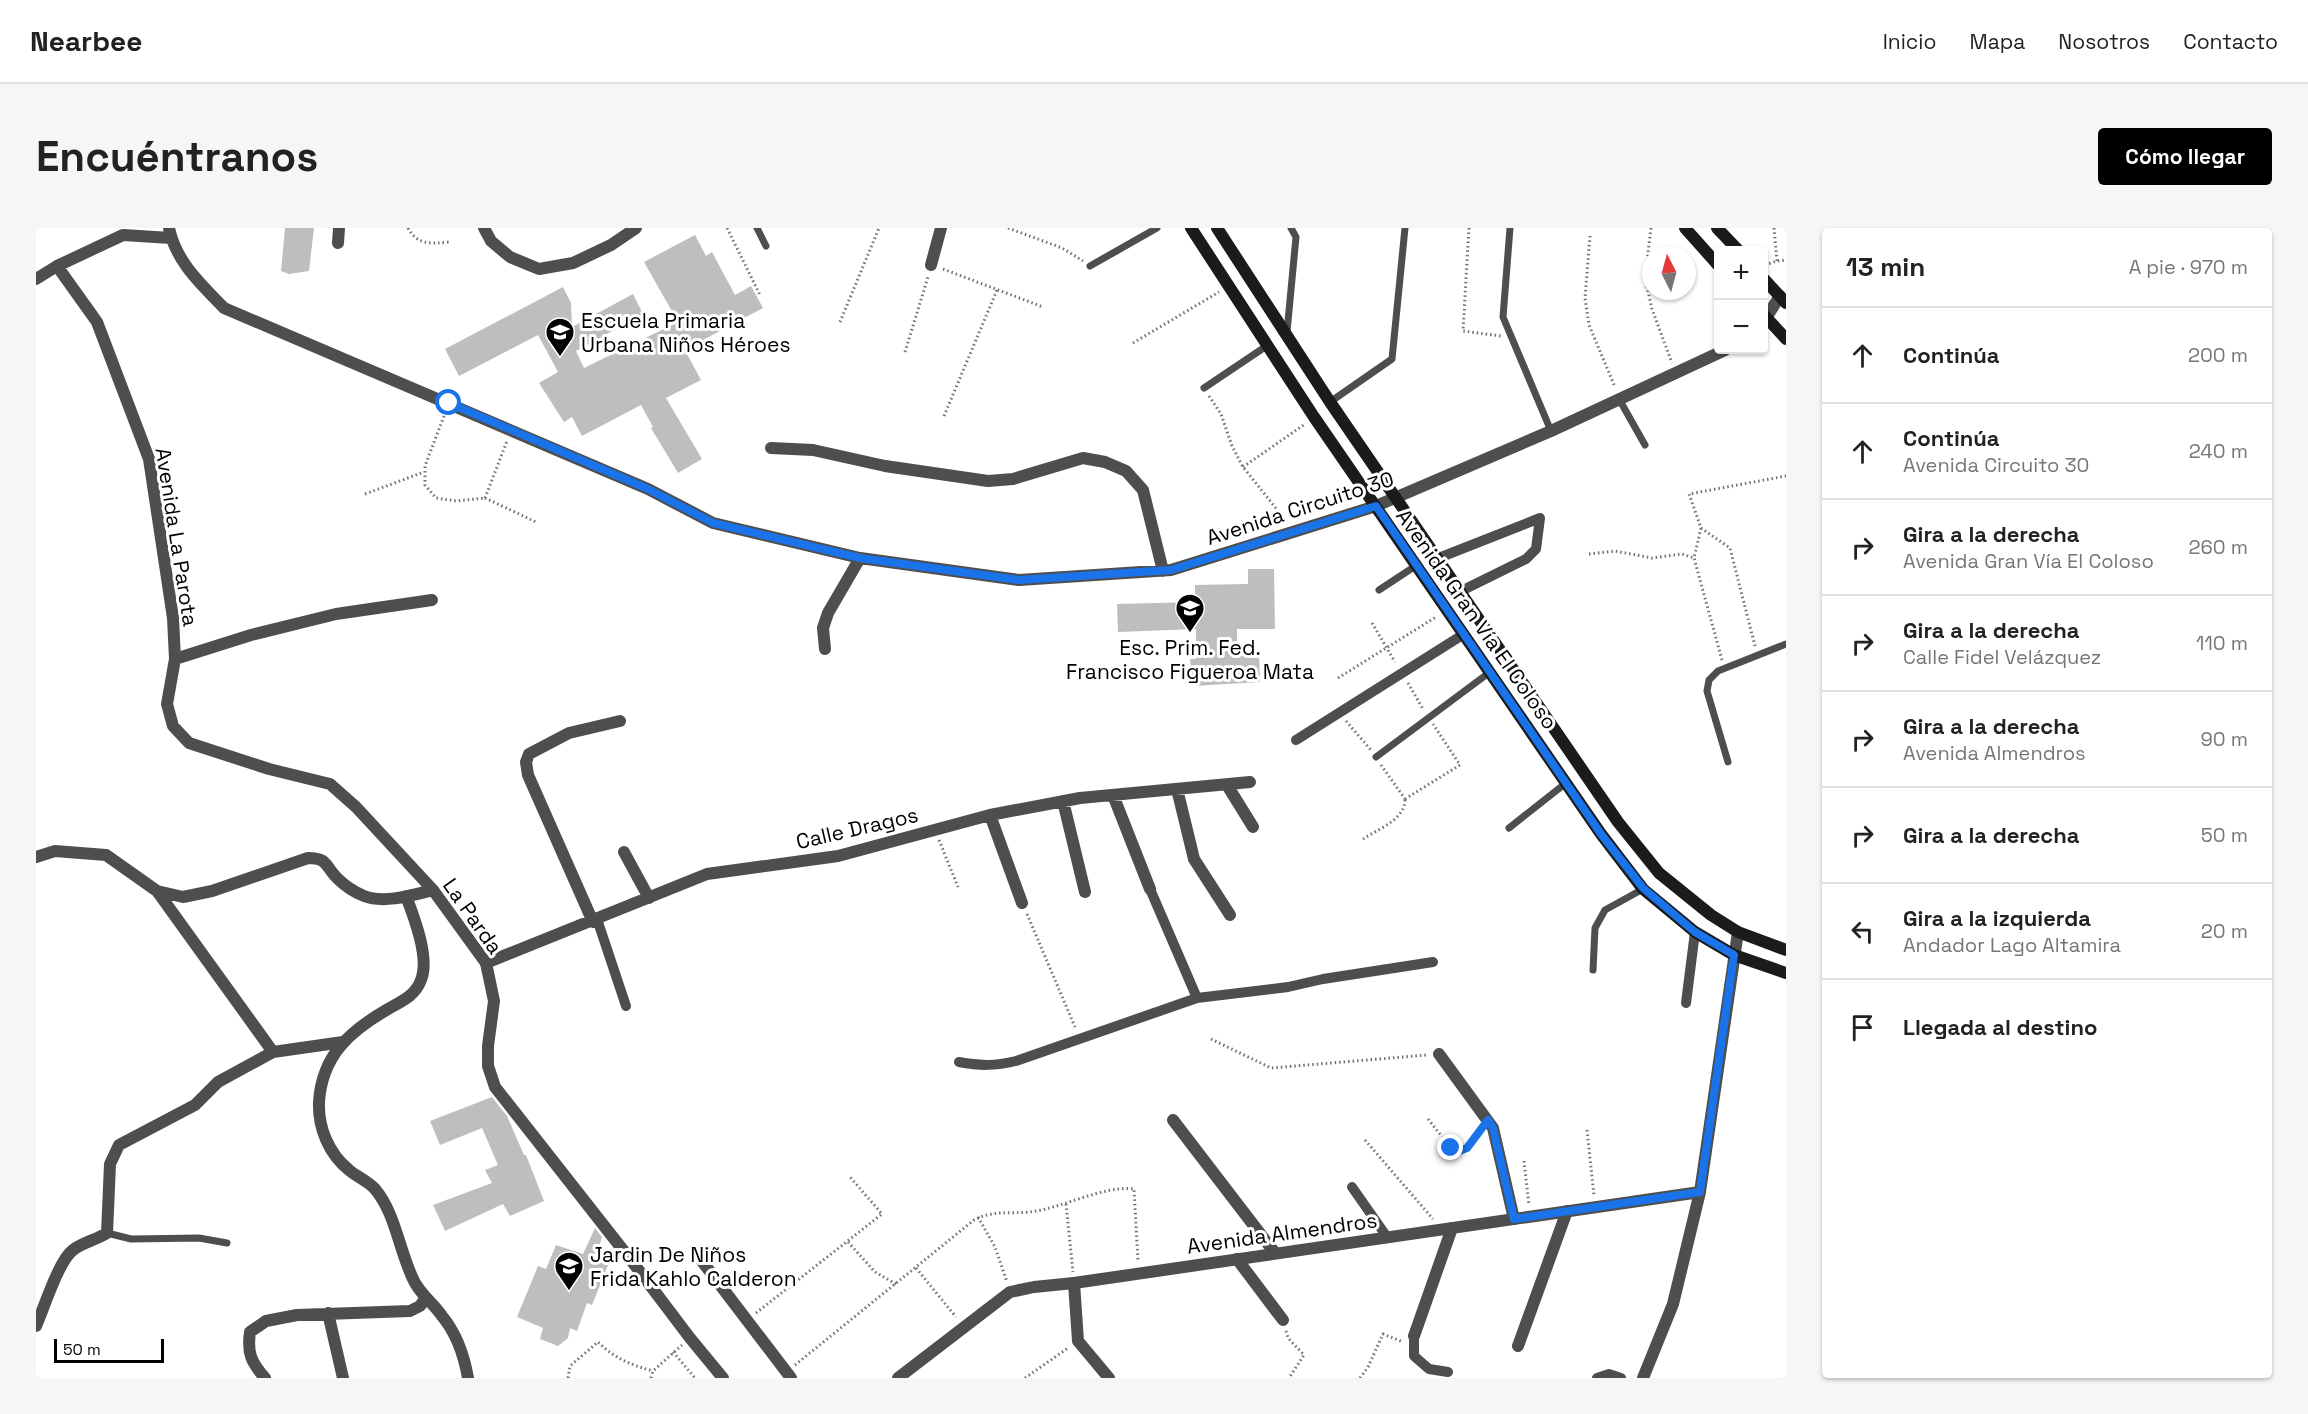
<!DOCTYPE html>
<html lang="es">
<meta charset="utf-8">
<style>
:root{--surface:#fff;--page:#f6f6f6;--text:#222;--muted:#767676;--line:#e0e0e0;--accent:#000}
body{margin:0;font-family:"Space Grotesk",sans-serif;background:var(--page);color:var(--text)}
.controls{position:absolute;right:18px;top:18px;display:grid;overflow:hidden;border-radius:6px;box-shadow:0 2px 4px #0004}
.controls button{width:54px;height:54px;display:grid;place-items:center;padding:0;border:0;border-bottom:2px solid var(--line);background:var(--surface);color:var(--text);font:30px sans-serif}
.compass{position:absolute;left:1606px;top:18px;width:54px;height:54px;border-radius:50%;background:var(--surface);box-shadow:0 2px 4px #0004;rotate:354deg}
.scale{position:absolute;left:18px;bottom:15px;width:110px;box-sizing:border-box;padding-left:6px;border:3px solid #000;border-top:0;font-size:16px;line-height:21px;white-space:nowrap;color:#000;-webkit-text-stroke:4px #fff;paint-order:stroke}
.stop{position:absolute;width:18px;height:18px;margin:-14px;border:4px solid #1a73e8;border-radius:50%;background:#fff}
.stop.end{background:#1a73e8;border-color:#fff;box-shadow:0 2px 6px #0008}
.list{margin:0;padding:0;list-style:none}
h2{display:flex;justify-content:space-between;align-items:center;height:78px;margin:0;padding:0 24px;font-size:26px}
h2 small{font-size:20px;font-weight:400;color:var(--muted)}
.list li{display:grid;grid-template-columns:39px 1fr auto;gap:18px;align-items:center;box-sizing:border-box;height:96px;padding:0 24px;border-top:2px solid var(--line)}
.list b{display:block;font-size:22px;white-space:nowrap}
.list p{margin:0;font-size:20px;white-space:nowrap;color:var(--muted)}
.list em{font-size:20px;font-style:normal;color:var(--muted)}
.icon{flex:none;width:33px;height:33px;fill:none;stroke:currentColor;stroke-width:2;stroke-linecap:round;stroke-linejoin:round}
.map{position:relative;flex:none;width:1750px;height:1150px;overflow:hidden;border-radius:6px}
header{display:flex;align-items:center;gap:36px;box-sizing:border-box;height:84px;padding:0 30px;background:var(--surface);border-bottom:2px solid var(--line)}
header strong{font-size:28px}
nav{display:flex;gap:33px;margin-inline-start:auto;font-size:21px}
.intro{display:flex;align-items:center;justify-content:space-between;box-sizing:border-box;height:144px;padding:0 36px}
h1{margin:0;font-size:42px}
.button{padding:15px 27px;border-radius:6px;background:var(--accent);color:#fff;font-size:21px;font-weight:700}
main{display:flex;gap:36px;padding:0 36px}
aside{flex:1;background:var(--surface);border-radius:6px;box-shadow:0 2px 4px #0004}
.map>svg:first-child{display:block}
.building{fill:#bebebe}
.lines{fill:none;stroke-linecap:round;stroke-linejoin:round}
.path{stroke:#707070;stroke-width:3;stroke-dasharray:1.5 3;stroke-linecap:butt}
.service{stroke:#4e4e4e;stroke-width:7}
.pedestrian{stroke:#4e4e4e;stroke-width:10}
.minor{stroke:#4e4e4e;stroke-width:12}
.tertiary{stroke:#4e4e4e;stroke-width:12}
.secondary{stroke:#1b1b1b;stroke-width:12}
.route{stroke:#1a73e8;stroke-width:8}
.labels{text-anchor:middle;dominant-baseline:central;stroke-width:6;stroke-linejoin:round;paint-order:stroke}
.poi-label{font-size:21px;fill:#000;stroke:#fff;text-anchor:start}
.street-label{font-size:21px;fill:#000;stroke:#fff}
</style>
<header>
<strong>Nearbee</strong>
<nav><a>Inicio</a><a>Mapa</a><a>Nosotros</a><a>Contacto</a></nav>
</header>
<div class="intro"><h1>Encuéntranos</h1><a class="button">Cómo llegar</a></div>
<main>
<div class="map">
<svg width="1750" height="1150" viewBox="0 0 1750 1150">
<rect width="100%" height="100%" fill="#fff"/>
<path class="building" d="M249 0H278L273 43 253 46 245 43Z
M659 7 670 28 676 24 699 67 715 58 727 80 656 118 659 122 651 126 665 152 630 170 666 231 642 245 615 200 617 199 605 177 546 208 536 189 528 194 503 155 522 144 502 107 423 148 409 121 527 59 535 75 536 99 597 66 607 86 540 123 548 140 642 94 608 34Z
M1212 341H1238L1239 401H1201V428L1223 427 1224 454 1156 458 1154 431H1160V401L1082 404 1081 376 1159 374V357L1212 356Z
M456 869 471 888 488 927H490L508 973 474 988 467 976 409 1003 397 977 456 955 449 942 462 937 446 900 404 917 394 893Z
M559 1000 566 1009 563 1019 577 1025 556 1077 551 1075 541 1103 534 1100 532 1110 522 1118 504 1111 507 1100 481 1089 502 1038 510 1041 520 1017 547 1026Z"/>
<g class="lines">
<path class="path" d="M372 0C381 17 395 16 413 14
M691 0 724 67
M972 0 1026 20 1047 33
M1433 0 1427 103 1465 108
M1615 0 1609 50 1616 81 1636 135
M1738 0 1741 33
M1554 8 1549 70 1553 97 1579 159
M1729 37 1741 33 1750 32
M907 41 1007 79
M804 94 843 0
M1097 115 1183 64
M869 124 892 49
M1173 168 1185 186 1196 218 1207 239 1251 294
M408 188 389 238V257L400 270 420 273 449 270
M908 188 961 62
M1207 239 1269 196
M329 266 388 244
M449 270 471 213
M449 270 500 294
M1665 300 1694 320 1719 418
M1553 326 1579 323 1616 330 1646 326 1658 330
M1336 395 1359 434
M1686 432 1658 330 1665 300 1653 266 1750 248
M1302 450 1400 389
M1372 455 1387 481
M1310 493 1335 522
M1345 537 1369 571
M1369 571 1424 537 1397 496
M1327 611C1342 601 1370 591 1369 571
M903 612 922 659
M991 686 1039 799
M1175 811 1235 840 1391 827
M1392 891 1415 920 1423 923 1431 920 1443 903
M1551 902 1558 968
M1329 912 1397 991
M1488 933 1493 977
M1030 976 1037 1044
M942 989 959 1019 971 1054
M812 1014 839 1044 860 1056
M880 1040 920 1089
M720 1085 846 986 814 949
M1250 1103 1252 1110 1268 1127 1253 1150
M637 1124 659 1150
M759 1137 938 992C957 982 972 986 993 984 1025 981 1067 957 1098 961L1102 1033
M532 1150 534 1138 562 1114C578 1130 595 1137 617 1143
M615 1150 617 1143 646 1117
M989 1150 1032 1120
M1324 1150 1332 1139 1347 1106 1367 1114"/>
<path class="service" d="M721 0 730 18
M1474 0 1467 89 1515 203
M1054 38 1121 0
M1251 104 1260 9 1255 0
M1168 160 1232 117
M1583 171 1609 217
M1294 174 1356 131 1369 0
M1343 362 1381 337
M1340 529 1454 444
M1692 534 1671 463 1673 452 1682 443 1750 416
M1473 600 1530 555
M1557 742 1559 700 1569 682 1607 661
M71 1005 95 1011 163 1010 191 1015"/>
<path class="pedestrian" d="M1400 331 1504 290
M1423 364 1490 331 1500 321 1504 290
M1260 512 1428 406
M1114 661 1161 770
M561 691 590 778
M1650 775 1659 704
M923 834C944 838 959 838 980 833L1161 770 1252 759 1287 751 1397 734
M1316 959 1351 1009
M1378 1108V1128L1393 1141 1412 1144
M1561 1150 1573 1146 1585 1150"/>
<path class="minor" d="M133 0C140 34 165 56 188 80L612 261 677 295 824 330 983 352 1135 342 1340 278 1515 203 1689 122
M448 0 455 13 474 29 503 41 537 35 575 17 600 0
M302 15 303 0
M895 37 905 0
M21 38 61 94 113 231 137 390 139 431 131 476 137 498 153 515 233 541 294 556 320 579 397 662 450 735 671 646 802 628 954 587 1044 570 1214 554
M0 51 21 38 87 7 135 10
M1728 93 1744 68
M735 220 777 222 849 238 952 253 977 251 1047 230 1069 234 1090 243 1107 262 1127 343
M789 421 787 400 792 385 824 330
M139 431 215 407 300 386 396 372
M1191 557 1217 599
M1141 561 1158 631 1194 687
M1077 567 1114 661
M1027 573 1049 664
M954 587 986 675
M588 624 613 670
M0 629 19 623 70 627 121 663 147 669 176 663 272 630C292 630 289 638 301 650 308 657 318 664 328 668 348 676 377 667 397 662
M121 663 237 824
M370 668C378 689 394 730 385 752 379 768 366 773 352 781 314 803 286 827 283 874 282 900 293 926 313 942 321 949 332 953 339 961 360 986 363 1023 378 1053 385 1067 397 1075 406 1088 421 1106 428 1127 432 1150
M557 694 492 547 490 534 493 526 533 505 584 493
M1403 826 1457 900 1478 991
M1137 892 1239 1025
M659 1024 755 1150
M1201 1031 1247 1092
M1038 1055 1042 1113 1073 1150
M292 1085 307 1150
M0 1098C8 1080 23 1032 37 1022 47 1014 60 1012 71 1005L74 936 83 917 159 877 182 854 237 824 307 814
M1378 1108 1416 1000
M1482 1118 1531 983
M229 1150C215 1134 211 1125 214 1104L230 1093 261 1087 374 1083 384 1078 389 1071"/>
<path class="tertiary" d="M450 735 458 773 452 818V838L459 859 598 1036 654 1110 687 1150
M862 1150 974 1064 998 1059 1038 1055 1664 964
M1607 1150 1637 1076 1664 964 1702 704"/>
<path class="secondary" d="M1155 0 1278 189 1565 606 1607 661 1659 704 1698 727 1750 745
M1181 0 1294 174 1582 594 1623 645 1675 687 1702 704 1750 722
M1649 0 1682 37
M1681 0 1702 22
M1728 51 1750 75
M1728 87 1750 111"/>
</g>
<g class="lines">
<path class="route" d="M413 175 612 261 677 295 824 330 983 352 1135 342 1340 278 1565 606 1607 660 1659 704 1698 727 1664 964 1478 991 1457 900 1452 892 1431 920 1423 923 1415 920"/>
</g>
<defs>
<g id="school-pin" transform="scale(1.5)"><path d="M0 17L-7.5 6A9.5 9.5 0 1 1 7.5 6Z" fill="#000" stroke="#fff"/><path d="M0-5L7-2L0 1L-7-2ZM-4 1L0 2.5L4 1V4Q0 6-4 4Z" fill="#fff"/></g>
</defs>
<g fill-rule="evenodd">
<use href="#school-pin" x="524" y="104"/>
<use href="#school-pin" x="1154" y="380"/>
<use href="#school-pin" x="533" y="1038"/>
</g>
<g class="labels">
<g class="poi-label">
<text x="545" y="92">Escuela Primaria<tspan x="545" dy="24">Urbana Niños Héroes</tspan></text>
<text x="1154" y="419" text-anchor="middle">Esc. Prim. Fed.<tspan x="1154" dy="24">Francisco Figueroa Mata</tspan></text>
<text x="554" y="1026">Jardin De Niños<tspan x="554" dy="24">Frida Kahlo Calderon</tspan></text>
</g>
<g class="street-label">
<text transform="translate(1264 280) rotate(-18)">Avenida Circuito 30</text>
<text transform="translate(141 309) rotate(81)">Avenida La Parota</text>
<text transform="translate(1441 391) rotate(55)">Avenida Gran Vía El Coloso</text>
<text transform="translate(821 600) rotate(-13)">Calle Dragos</text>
<text transform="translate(437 688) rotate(55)">La Parda</text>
<text transform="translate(1246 1005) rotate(-8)">Avenida Almendros</text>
</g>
</g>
</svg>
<div class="controls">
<button>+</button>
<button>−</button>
</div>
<svg class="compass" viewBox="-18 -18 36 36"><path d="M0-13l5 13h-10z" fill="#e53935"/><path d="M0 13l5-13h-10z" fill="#767676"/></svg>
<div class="scale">50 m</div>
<div class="stop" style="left:413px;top:175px"></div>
<div class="stop end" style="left:1415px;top:920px"></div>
</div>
<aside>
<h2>13 min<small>A pie · 970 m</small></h2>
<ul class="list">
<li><svg class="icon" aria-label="ahead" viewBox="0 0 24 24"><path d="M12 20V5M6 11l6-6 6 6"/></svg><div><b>Continúa</b></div><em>200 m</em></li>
<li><svg class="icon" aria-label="ahead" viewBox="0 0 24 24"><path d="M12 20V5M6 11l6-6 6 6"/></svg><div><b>Continúa</b><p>Avenida Circuito 30</p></div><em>240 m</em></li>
<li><svg class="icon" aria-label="right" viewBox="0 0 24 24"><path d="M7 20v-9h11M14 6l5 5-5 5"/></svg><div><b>Gira a la derecha</b><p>Avenida Gran Vía El Coloso</p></div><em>260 m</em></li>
<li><svg class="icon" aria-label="right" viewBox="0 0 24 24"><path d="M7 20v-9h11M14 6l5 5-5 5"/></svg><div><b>Gira a la derecha</b><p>Calle Fidel Velázquez</p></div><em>110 m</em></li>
<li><svg class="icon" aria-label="right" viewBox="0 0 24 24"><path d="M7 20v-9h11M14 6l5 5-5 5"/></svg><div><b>Gira a la derecha</b><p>Avenida Almendros</p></div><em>90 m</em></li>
<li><svg class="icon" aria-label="right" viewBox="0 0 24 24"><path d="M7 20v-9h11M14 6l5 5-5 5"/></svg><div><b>Gira a la derecha</b></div><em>50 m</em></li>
<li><svg class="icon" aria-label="left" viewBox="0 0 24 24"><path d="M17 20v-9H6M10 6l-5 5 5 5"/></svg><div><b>Gira a la izquierda</b><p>Andador Lago Altamira</p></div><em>20 m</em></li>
<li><svg class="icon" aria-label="arrive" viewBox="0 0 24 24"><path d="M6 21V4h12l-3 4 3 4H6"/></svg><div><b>Llegada al destino</b></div></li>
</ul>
</aside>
</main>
